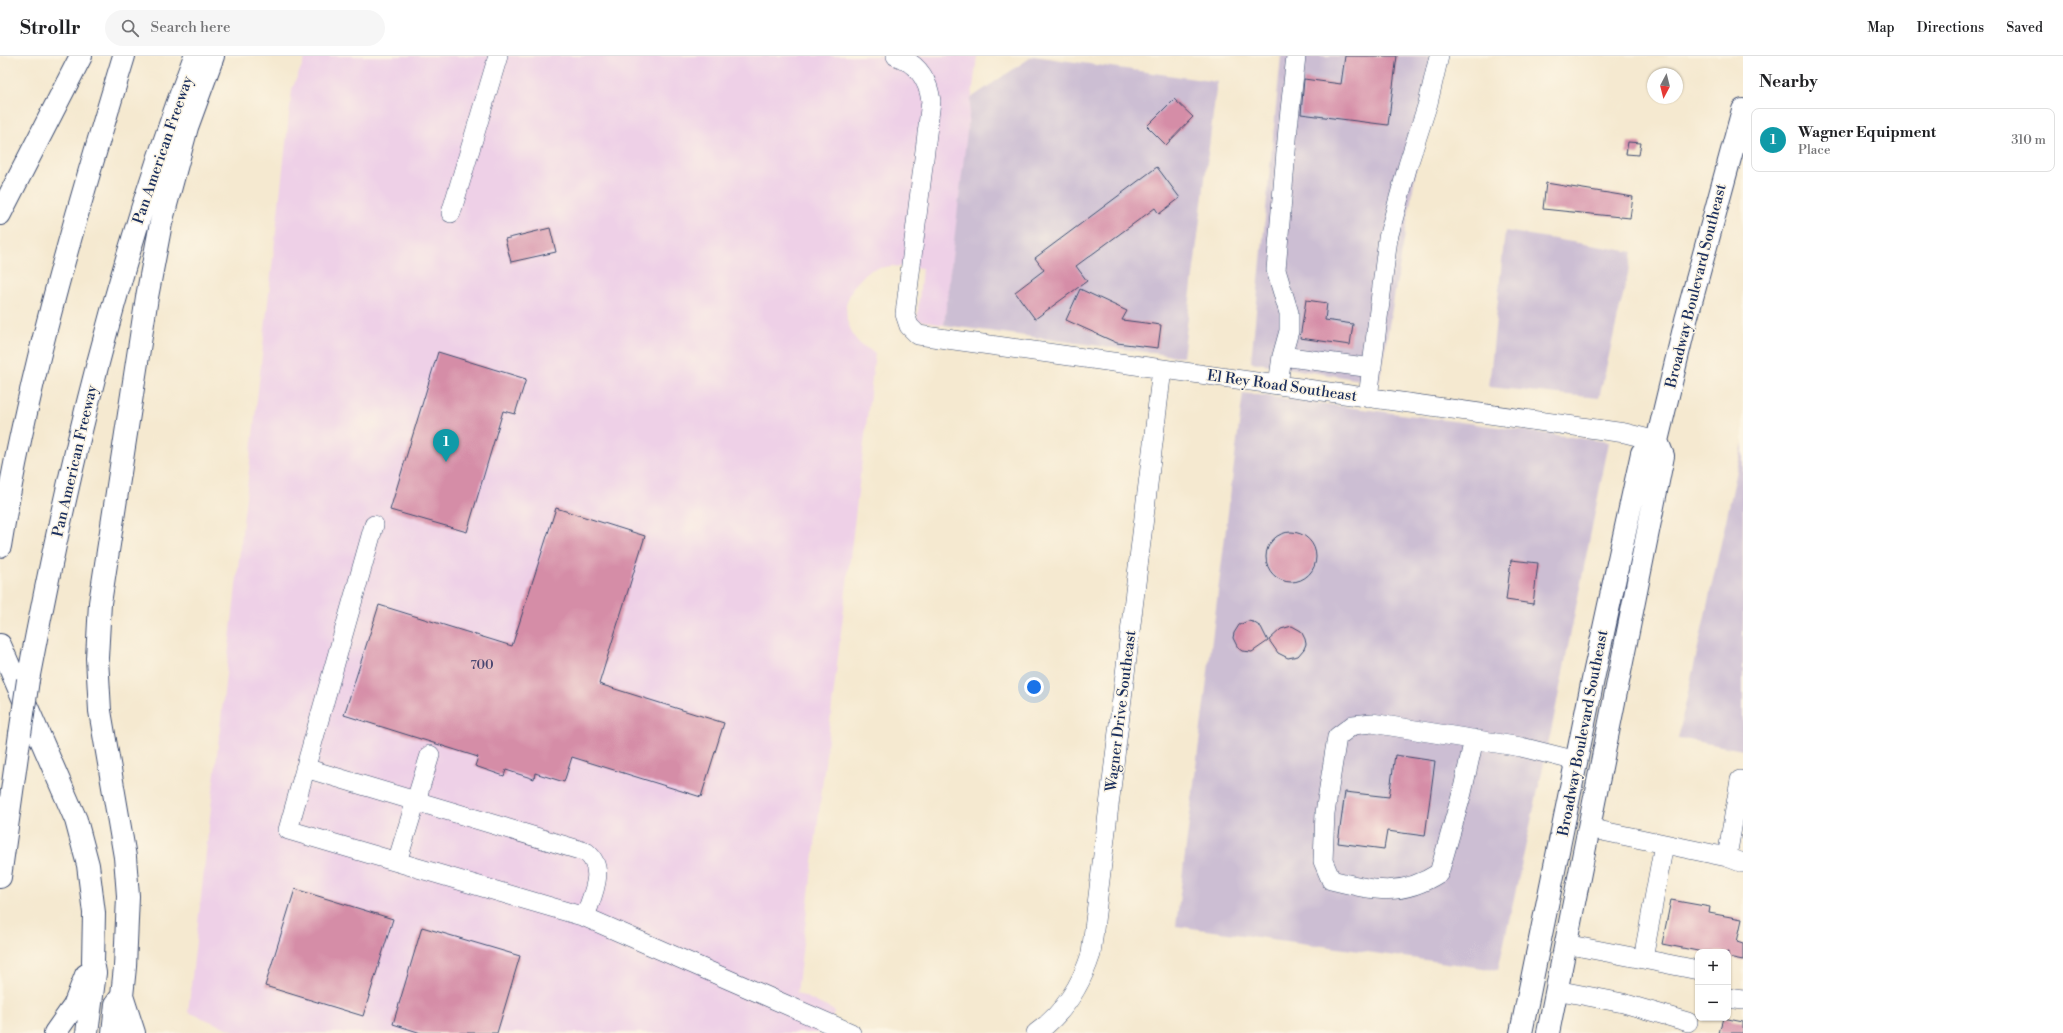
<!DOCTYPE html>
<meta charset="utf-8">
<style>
:root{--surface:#fff;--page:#f6f6f6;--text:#202124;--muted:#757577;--line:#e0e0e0;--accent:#7c3aed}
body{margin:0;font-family:"Libre Bodoni",serif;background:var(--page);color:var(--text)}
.controls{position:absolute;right:12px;bottom:12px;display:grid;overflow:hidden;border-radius:8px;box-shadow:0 1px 3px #0004}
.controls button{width:36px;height:36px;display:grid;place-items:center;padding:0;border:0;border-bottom:1px solid var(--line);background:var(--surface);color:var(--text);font:20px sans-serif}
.compass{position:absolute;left:1647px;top:12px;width:36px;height:36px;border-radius:50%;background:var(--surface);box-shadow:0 1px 3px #0004;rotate:187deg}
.you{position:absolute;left:1034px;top:631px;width:14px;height:14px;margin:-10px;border:3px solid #fff;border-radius:50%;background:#1a73e8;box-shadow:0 0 0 6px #1a73e833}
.badge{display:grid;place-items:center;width:26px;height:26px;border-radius:50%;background:var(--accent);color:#fff;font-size:13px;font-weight:700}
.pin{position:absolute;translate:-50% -33px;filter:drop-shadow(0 1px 2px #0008)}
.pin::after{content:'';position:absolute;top:21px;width:14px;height:12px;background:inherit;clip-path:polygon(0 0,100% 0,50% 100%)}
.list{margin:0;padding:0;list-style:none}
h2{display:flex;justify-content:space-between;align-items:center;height:52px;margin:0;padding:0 16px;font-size:17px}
h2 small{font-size:13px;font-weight:400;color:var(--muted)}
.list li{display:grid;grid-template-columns:26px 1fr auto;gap:12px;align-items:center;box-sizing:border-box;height:64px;margin:0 8px 8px;padding:0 8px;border:1px solid var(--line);border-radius:8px}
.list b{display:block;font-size:15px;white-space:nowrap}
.list p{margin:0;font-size:13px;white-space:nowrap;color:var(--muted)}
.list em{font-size:13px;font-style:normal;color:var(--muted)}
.icon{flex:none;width:22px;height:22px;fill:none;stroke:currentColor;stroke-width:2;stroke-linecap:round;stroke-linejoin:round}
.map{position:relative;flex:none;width:1743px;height:977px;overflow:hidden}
header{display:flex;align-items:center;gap:24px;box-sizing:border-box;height:56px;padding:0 20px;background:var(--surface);border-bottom:1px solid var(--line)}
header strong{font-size:19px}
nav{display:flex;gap:22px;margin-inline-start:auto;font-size:14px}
.search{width:280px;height:36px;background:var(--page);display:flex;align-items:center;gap:10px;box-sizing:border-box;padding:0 14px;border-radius:22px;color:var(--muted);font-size:15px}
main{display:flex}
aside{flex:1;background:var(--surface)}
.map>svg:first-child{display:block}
.built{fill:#eed0e7}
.industrial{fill:#ccbed3}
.building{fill:#d58da7}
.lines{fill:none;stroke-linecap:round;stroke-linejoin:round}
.minor-casing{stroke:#3c4b6f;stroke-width:20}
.major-casing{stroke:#3c4b6f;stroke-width:24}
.highway-casing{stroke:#3c4b6f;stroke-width:24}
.minor{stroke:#fff;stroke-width:19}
.major{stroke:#fff;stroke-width:22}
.highway{stroke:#fff;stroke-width:22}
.highway-bridge-casing{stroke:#3c4b6f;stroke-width:24;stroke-linecap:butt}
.highway-bridge{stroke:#fff;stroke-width:22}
.labels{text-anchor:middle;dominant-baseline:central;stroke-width:3;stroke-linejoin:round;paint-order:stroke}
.number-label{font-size:13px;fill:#4a4670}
.street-label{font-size:15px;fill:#1b2f5e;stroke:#fcf5e5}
</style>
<header>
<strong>Strollr</strong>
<div class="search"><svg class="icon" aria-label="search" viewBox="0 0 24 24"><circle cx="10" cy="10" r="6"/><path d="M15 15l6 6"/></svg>Search here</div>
<nav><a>Map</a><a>Directions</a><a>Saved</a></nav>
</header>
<main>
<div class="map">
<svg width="1743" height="977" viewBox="0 0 1743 977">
<rect width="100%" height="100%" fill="#fcf5e5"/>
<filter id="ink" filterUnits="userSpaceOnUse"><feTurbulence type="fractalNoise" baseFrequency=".025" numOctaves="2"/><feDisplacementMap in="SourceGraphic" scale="8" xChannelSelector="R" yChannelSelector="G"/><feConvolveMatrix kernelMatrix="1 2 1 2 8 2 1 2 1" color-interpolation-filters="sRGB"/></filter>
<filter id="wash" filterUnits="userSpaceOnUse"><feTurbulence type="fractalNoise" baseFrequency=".012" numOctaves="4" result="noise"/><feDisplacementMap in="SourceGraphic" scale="16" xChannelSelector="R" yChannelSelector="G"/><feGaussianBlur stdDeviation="0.9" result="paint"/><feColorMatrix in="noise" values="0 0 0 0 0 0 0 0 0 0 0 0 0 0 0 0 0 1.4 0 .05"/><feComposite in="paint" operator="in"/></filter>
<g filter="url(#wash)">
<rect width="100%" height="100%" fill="#f5e9d0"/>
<path class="built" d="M306 0H977L944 269 917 264 922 212 891 210 873 213 865 218 853 231 846 248 847 265 854 281 860 288 875 297 797 937 835 955 825 977H239L188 956 292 33Z"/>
<path class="industrial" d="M1033 0 1217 26 1183 301 944 269 971 42Z
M1281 0H1436L1379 327 1251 306Z
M1505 175 1633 196 1599 342 1489 331Z
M1243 337 1609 386 1552 671 1498 914 1176 870Z
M1743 387V694L1678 682Z"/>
<g id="blocks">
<path class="building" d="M1345 0H1397L1388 69 1301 58 1304 23 1341 28Z
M1174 43 1193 61 1166 89 1147 70Z
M1628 86 1641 87 1639 99 1626 98Z
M1157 111 1180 142 1159 158 1155 152 1076 210 1087 225 1035 263 1015 236 1044 214 1035 202Z
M1546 127 1633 141 1630 162 1543 153Z
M550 172 556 196 511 206 505 183Z
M1080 233 1127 255 1122 264 1161 269 1158 292 1117 287 1066 264Z
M1306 244 1327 247 1325 264 1353 268 1350 289 1300 282Z
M438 296 526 323 515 358 503 355 467 476 390 454Z
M556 452 645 480 599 628 724 667 701 741 572 701 564 726 535 717 534 723 506 714 504 720 475 710 478 701 344 659 379 549 512 590Z
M1266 501a25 25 0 1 1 50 0a25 25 0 1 1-50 0Z
M1511 504 1538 507 1533 548 1506 544Z
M1248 565 1253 566 1261 571 1268 585 1252 596 1242 595 1238 592 1233 582 1234 577 1239 569Z
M1292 570 1301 575 1305 583 1306 588 1304 593 1298 600 1288 602 1278 597 1269 584 1281 573Z
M1395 699 1435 705 1425 780 1387 775 1384 793 1338 787 1345 736 1389 741Z
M295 833 393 863 363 960 265 930Z
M1671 844 1710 851 1709 857 1742 863 1737 886 1743 888V904L1728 901V896H1703L1662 888Z
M422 871 520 900 497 977H421L393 968Z
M1723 962 1743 966V977H1719Z"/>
</g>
</g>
<g filter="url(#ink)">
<use href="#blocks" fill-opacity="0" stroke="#3c4b6f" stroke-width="1"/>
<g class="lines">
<g class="minor-casing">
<path id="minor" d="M896 0C917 7 928 23 931 45L905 258 909 270 918 279 1625 377 1657 385
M451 157 498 0
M1282 300 1289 275V257L1276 214 1288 72 1296 0
M1278 329 1282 300 1372 312
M1368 342 1388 182 1408 109 1428 47 1439 0
M374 469 288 774 585 861 851 977
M1474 683 1462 737 1439 817C1400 842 1373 834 1331 824L1323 805 1325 757 1337 681 1353 669 1372 667 1521 691 1577 705
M305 712 586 796C607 813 592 839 585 861
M1588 772 1727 801 1743 807
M1664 788 1643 903 1698 914
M1727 801 1740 724
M397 806 430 699
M1565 888 1643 903
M1556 934 1623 947 1688 966
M1728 942 1743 944
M1036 977C1063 958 1081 929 1091 898L1162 313"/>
</g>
<g class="major-casing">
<path id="major" d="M1521 977 1593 623 1642 397 1657 385
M1548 977 1663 400 1657 385 1686 264 1743 54"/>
</g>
<g class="highway-casing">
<path id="highway" d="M0 158 81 0
M0 490C27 324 75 161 124 0
M0 589 76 764 88 809 94 857 93 906 95 917 87 977
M28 624C68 412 118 202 195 0
M0 821 20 678
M122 940 134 977
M55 977 74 950 86 919
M113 977 116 948 122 940 125 911 128 840 125 801 100 655 97 602 100 547 147 241 161 167 187 71 213 0"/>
</g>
<use href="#minor" class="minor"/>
<use href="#major" class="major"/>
<use href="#highway" class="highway"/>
<g class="highway-bridge-casing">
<path id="highway-bridge" d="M20 678 28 624"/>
</g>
<use href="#highway-bridge" class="highway-bridge"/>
</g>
</g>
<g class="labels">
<g class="number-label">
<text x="482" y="609">700</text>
</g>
<g class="street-label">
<text transform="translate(163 94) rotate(-71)">Pan American Freeway</text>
<text transform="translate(1696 230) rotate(-76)">Broadway Boulevard Southeast</text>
<text transform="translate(1282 330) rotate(8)">El Rey Road Southeast</text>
<text transform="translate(75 405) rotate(-77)">Pan American Freeway</text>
<text transform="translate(1121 655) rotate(-83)">Wagner Drive Southeast</text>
<text transform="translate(1583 677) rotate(-79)">Broadway Boulevard Southeast</text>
</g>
</g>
</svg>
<div class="controls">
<button>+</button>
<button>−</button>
</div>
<svg class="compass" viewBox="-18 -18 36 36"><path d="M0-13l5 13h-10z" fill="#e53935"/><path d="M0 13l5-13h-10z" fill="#757577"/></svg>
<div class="you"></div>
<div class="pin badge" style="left:446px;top:406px;background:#0f9aa8">1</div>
</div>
<aside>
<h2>Nearby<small></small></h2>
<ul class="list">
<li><span class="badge" style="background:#0f9aa8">1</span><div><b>Wagner Equipment</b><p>Place</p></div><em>310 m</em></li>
</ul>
</aside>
</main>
